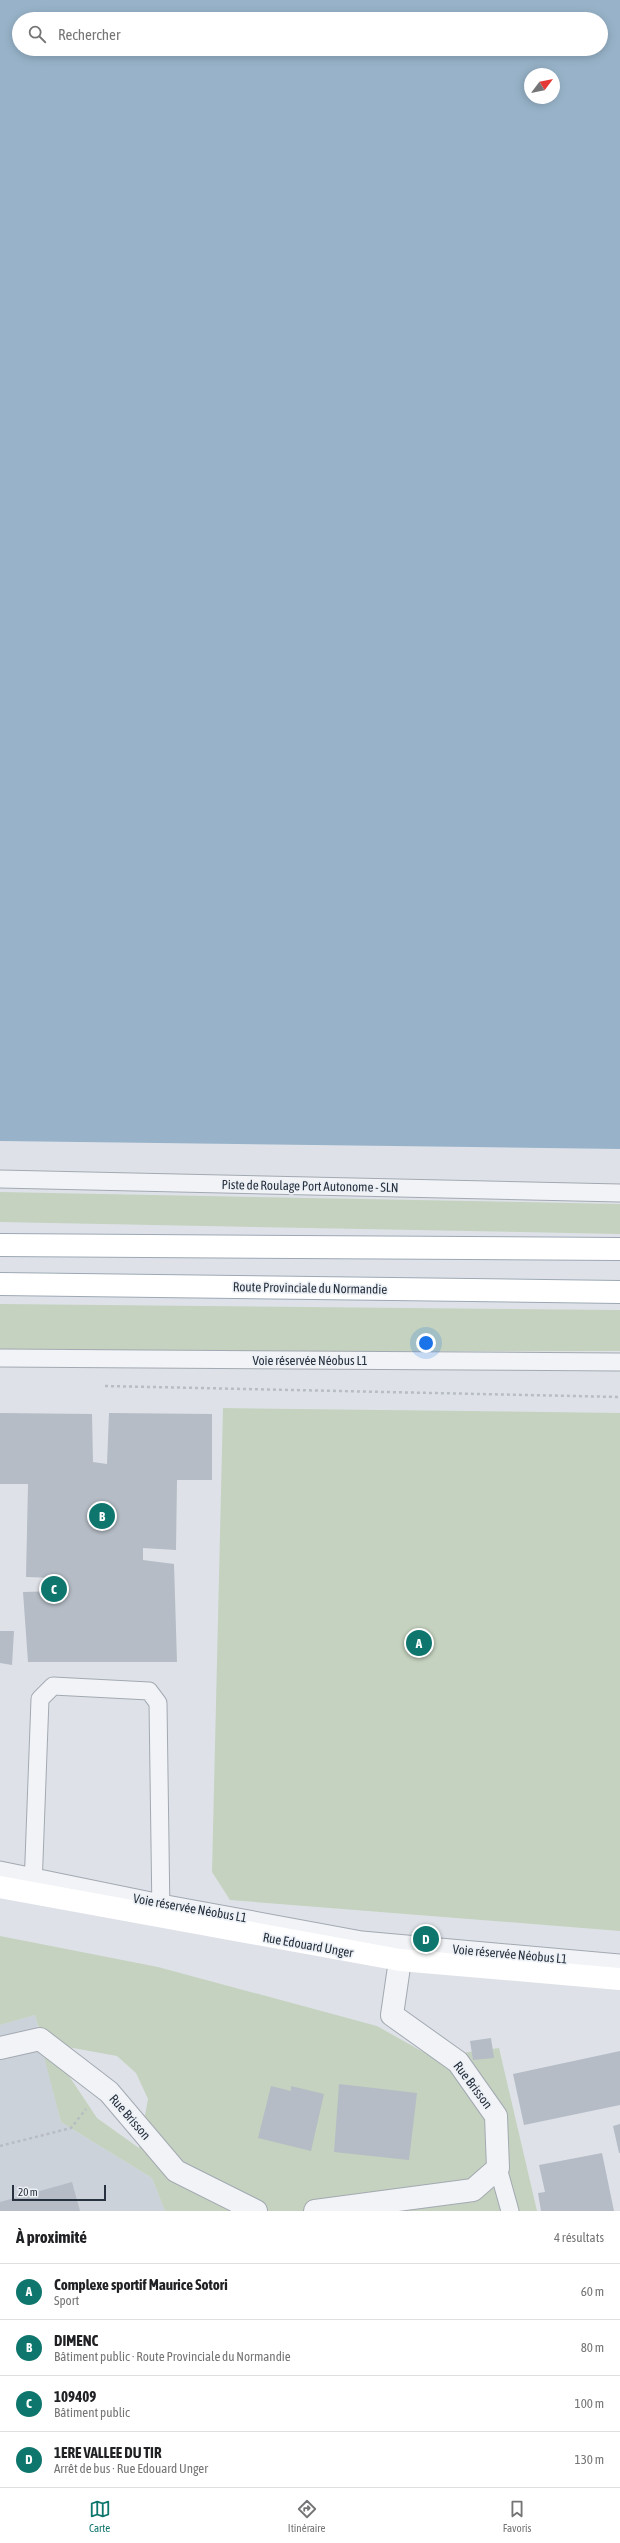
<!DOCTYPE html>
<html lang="fr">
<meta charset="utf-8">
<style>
:root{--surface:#fff;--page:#f6f6f6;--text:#202124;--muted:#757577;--line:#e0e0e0;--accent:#0f766e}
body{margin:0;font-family:"Asap Condensed",sans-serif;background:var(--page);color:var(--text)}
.compass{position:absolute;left:524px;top:68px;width:36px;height:36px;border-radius:50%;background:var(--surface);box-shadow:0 2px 10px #0003;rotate:58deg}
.scale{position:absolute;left:12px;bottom:10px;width:94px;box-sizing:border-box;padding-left:4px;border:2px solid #27313f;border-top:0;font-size:11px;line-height:14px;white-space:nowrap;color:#27313f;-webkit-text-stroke:3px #edf1f5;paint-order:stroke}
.you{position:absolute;left:426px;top:1343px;width:14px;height:14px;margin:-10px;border:3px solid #fff;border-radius:50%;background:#1a73e8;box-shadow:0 0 0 6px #1a73e833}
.badge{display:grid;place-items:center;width:26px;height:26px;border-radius:50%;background:var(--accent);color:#fff;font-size:13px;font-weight:700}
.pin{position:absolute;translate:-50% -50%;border:2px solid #fff;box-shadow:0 1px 4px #0006}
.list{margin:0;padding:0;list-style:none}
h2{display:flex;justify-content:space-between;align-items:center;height:52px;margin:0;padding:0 16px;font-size:17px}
h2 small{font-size:13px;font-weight:400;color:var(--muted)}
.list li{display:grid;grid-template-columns:26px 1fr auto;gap:12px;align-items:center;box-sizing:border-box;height:56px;padding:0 16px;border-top:1px solid var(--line)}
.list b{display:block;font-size:15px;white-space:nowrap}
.list p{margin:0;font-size:13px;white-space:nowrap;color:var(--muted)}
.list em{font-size:13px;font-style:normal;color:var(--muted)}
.icon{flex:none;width:22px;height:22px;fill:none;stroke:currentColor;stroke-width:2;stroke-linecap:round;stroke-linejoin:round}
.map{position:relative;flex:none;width:620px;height:2211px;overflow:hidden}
.search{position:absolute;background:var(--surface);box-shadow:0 2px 10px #0003;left:12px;right:12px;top:12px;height:44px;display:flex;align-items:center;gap:10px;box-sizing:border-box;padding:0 14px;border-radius:22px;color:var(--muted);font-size:15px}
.sheet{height:276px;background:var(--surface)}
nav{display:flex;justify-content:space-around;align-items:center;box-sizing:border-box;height:56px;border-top:1px solid var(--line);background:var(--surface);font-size:11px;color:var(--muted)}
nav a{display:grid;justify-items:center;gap:2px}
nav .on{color:var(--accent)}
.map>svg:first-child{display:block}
.built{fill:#ccd2da}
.green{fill:#c5d2bf}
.water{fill:#98b3c9;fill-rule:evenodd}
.building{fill:#b5bcc5}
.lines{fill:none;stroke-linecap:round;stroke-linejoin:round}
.lane-casing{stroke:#a3a9b2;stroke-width:19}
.street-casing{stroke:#a3a9b2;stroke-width:24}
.primary-casing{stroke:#9da8b4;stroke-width:24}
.path{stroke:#b8bdc3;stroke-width:2.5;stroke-dasharray:3 3;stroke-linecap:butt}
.lane{stroke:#f1f3f6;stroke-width:17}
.street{stroke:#f1f3f6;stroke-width:22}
.secondary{stroke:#fff;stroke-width:22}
.primary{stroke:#fff;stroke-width:22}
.labels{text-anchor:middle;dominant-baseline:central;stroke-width:3.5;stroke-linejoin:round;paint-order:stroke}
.street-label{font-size:13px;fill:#27313f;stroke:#edf1f5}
</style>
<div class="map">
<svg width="620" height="2211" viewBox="0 0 620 2211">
<rect width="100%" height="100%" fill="#dee2e8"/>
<path class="built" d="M35 2015 61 2122 152 2178 165 2211H0V2025Z"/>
<path class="green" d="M0 1192 620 1204V1234L0 1222Z
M0 1304 620 1310V1351L0 1352Z
M223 1408 620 1413V1931L230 1900 212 1872Z
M0 1936 158 1967 377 2026 432 2057 499 2048 537 2211H165L152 2178 61 2122 44 2056 63 2067 97 2118 139 2148 148 2099 136 2073 117 2056 62 2046 38 2026 35 2015 0 2025Z"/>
<path class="water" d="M0 0H620V1149L0 1141ZM19 19H601V49H19ZM530 74H554V98H530Z"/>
<path class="building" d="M0 1413 92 1414 93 1462 107 1464 109 1413 212 1414V1480H177L176 1550 143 1548V1560L174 1564 177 1662H28L23 1592 57 1591 56 1578 26 1577 28 1484H0Z
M0 1631H14L12 1665 0 1663Z
M491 2038 494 2058 473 2060 470 2041Z
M620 2051V2105L524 2125 513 2074Z
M339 2084 417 2093 409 2160 334 2152Z
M271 2086 291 2091V2086L324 2094 311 2151 258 2138Z
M620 2124V2153H619L613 2126Z
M602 2153 614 2211H541L538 2193 545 2192 539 2165Z
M72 2182 80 2211H0V2202Z"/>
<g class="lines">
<g class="lane-casing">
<path id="lane" d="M0 1179 620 1193
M0 1358 620 1362
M0 1870 161 1903 362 1940 620 1963
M33 1887 40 1699 53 1686 149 1691 158 1703 161 1915
M498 2168 510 2211"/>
</g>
<g class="street-casing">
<path id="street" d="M0 2048 40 2039 109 2092 176 2171 256 2211
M315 2211 473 2190 498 2168 496 2116 458 2062 392 2015 400 1960"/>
</g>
<g class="primary-casing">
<path id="primary" d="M0 1245 620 1249
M0 1284 620 1292"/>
</g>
<path class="path" d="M105 1386 620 1397
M0 2146 71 2128 86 2109"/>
<use href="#lane" class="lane"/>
<use href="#street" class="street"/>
<path class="secondary" d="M0 1887 400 1960 620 1979"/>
<use href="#primary" class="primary"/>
</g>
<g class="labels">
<g class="street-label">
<text transform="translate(310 1186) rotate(1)">Piste de Roulage Port Autonome - SLN</text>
<text transform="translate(310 1288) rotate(1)">Route Provinciale du Normandie</text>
<text x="310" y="1360">Voie réservée Néobus L1</text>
<text transform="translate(190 1908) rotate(10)">Voie réservée Néobus L1</text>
<text transform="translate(308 1945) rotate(10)">Rue Edouard Unger</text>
<text transform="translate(510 1954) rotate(5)">Voie réservée Néobus L1</text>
<text transform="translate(473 2085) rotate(53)">Rue Brisson</text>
<text transform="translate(130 2117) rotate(49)">Rue Brisson</text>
</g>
</g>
</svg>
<svg class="compass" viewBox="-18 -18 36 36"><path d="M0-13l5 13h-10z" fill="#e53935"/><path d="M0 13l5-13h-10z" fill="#757577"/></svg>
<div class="scale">20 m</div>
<div class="you"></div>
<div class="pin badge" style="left:419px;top:1643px">A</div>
<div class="pin badge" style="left:102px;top:1516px">B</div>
<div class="pin badge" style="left:54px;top:1589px">C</div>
<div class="pin badge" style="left:426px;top:1939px">D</div>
<div class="search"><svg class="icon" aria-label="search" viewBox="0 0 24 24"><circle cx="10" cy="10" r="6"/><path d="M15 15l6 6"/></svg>Rechercher</div>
</div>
<section class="sheet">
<h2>À proximité<small>4 résultats</small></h2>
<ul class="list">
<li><span class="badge">A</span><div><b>Complexe sportif Maurice Sotori</b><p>Sport</p></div><em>60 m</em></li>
<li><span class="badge">B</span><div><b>DIMENC</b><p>Bâtiment public · Route Provinciale du Normandie</p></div><em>80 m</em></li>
<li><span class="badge">C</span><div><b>109409</b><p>Bâtiment public</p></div><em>100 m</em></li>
<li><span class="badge">D</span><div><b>1ERE VALLEE DU TIR</b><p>Arrêt de bus · Rue Edouard Unger</p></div><em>130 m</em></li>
</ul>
</section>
<nav>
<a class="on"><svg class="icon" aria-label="map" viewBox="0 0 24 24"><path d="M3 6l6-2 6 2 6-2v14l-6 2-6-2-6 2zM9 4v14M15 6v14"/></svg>Carte</a>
<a><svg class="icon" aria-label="directions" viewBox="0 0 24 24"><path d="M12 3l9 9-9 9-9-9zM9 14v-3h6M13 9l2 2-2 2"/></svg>Itinéraire</a>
<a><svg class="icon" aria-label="saved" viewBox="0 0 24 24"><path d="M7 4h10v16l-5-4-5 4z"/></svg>Favoris</a>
</nav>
